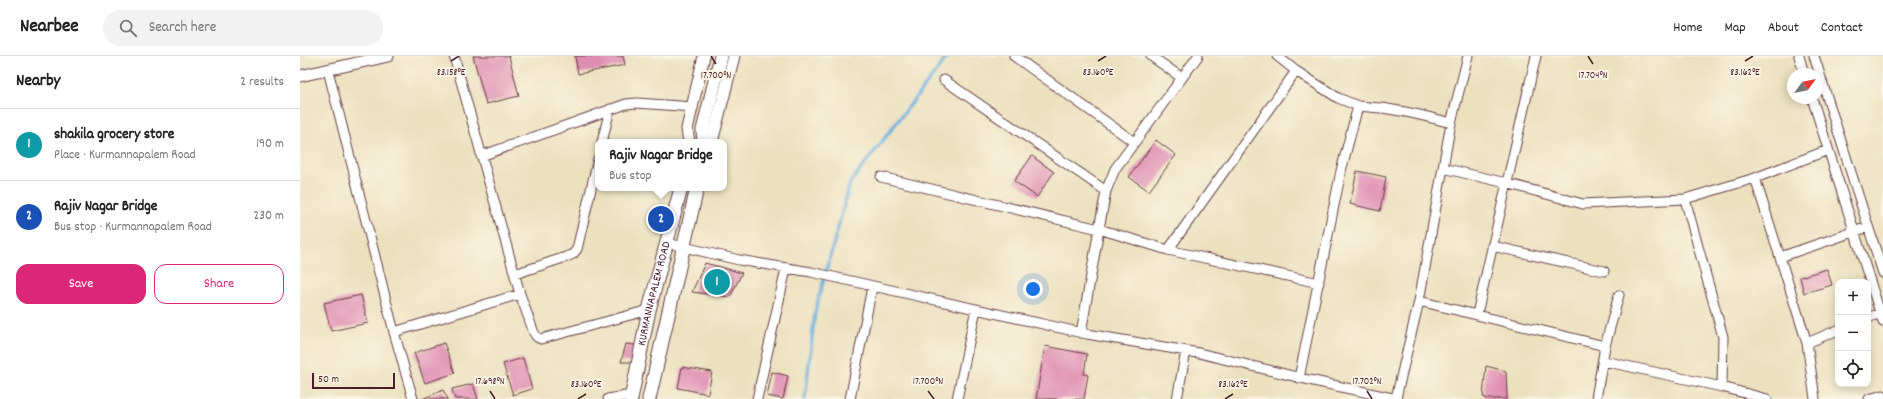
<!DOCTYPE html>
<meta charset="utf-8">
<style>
:root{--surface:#fff;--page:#f2f2f2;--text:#222;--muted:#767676;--line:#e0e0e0;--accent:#db2777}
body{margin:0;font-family:Dekko,sans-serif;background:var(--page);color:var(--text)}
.controls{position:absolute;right:12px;bottom:12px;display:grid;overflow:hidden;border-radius:8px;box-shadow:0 2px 10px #0003}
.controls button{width:36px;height:36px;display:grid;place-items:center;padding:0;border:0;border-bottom:1px solid var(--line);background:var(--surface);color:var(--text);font:20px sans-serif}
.compass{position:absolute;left:1487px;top:12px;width:36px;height:36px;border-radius:50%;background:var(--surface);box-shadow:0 2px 10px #0003;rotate:57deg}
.scale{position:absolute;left:12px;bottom:10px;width:83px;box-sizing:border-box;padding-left:4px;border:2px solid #4a1f2b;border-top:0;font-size:11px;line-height:14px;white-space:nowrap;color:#4a1f2b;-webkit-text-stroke:3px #fcf5e5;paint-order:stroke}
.you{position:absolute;left:733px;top:233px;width:14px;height:14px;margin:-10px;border:3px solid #fff;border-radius:50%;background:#1a73e8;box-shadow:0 0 0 6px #1a73e833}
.badge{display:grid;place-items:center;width:26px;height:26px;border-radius:50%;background:var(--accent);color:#fff;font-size:13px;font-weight:700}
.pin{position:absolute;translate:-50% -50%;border:2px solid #fff;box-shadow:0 1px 4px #0006}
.popup{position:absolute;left:295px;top:83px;width:132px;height:52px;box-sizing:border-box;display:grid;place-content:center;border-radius:8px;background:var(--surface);filter:drop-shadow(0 1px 3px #0005);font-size:13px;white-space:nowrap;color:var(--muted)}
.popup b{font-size:15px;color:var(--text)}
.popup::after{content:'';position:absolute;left:50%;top:100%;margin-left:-8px;border:8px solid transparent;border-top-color:var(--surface)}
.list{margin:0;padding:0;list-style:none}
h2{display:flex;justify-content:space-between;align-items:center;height:52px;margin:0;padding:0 16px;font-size:17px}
h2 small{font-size:13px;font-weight:400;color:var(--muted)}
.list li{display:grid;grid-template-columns:26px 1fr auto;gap:12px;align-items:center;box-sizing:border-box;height:72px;padding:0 16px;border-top:1px solid var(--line)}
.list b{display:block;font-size:15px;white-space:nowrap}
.list p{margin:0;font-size:13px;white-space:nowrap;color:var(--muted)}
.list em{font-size:13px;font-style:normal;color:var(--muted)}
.actions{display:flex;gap:8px;padding:12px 16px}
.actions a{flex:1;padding:9px 0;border:1px solid var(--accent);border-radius:12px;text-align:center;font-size:14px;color:var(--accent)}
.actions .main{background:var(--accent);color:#fff}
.icon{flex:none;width:22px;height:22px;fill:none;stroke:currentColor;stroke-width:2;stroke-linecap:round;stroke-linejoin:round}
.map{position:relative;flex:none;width:1583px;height:343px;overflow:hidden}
header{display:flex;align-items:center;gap:24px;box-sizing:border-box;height:56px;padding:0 20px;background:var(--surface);border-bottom:1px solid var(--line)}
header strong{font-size:19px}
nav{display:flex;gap:22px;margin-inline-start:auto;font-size:14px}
.search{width:280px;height:36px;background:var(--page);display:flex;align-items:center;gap:10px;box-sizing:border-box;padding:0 14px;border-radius:22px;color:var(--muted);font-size:15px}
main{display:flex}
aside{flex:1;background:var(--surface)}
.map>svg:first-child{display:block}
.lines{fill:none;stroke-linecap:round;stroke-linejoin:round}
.stream{stroke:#65acdc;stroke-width:3.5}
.building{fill:#df8eb2}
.minor-casing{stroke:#623c41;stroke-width:11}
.tertiary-casing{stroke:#623c41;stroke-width:13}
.secondary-casing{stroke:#623c41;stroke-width:15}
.minor{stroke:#fff;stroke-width:9}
.tertiary{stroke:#fff;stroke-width:11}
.secondary{stroke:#fff;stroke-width:13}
.ticks{fill:none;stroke:#4a1f2b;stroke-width:1.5}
.labels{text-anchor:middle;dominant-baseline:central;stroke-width:4;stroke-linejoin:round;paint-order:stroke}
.street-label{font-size:12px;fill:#4a1f2b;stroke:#fcf5e5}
.ticks-label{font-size:10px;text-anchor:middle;fill:#4a1f2b;stroke:#fcf5e5;stroke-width:4;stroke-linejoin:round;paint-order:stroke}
</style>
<header>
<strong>Nearbee</strong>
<div class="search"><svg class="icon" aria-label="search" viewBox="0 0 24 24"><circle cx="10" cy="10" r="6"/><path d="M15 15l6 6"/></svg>Search here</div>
<nav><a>Home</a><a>Map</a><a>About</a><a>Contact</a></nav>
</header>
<main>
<aside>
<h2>Nearby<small>2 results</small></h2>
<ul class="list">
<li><span class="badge" style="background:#0f9aa8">1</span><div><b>shakila grocery store</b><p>Place · Kurmannapalem Road</p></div><em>190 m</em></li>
<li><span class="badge" style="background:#1a4fb4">2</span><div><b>Rajiv Nagar Bridge</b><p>Bus stop · Kurmannapalem Road</p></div><em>230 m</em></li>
</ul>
<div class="actions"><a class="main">Save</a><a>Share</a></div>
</aside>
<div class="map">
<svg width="1583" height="343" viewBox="0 0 1583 343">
<rect width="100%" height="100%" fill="#fcf5e5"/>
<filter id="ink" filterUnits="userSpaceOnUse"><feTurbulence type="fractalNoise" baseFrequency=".025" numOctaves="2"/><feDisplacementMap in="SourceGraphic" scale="8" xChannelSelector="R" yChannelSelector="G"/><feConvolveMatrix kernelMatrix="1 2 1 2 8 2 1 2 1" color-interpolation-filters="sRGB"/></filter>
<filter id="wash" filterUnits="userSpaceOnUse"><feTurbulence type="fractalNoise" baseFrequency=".012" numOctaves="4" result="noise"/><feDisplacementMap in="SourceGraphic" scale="16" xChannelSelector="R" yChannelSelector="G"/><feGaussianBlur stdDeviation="0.9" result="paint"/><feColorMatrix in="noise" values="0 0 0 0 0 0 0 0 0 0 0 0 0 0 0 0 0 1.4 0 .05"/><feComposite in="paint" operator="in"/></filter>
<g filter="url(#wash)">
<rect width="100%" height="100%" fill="#ebe1bf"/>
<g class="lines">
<path class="stream" d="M505 343 515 256 550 127 648 0"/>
</g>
<g id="blocks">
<path class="building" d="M173 0H209L219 40 186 48Z
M275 0H323L325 9 278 18Z
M856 84 876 99 849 135 829 121Z
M732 100 754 116 737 141 714 125Z
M1057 115 1086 121 1080 155 1050 148Z
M405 207 442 217 430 241 392 236Z
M1527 213 1532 229 1504 237 1500 221Z
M61 239 68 267 31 275 24 247Z
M144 287 155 317 125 327 114 297Z
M326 288 335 289V306H321Z
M745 290 787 298 784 318 788 319 784 343H736Z
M223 302 232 333 213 339 203 308Z
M1186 310 1206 315 1207 343H1188L1183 341Z
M382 311 412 316 408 338 378 332Z
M472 316 488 320 483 343 467 340Z
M173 328 178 343H155L152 333Z
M143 334 148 343H122Z"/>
</g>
</g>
<g filter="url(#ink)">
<use href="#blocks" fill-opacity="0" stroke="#623c41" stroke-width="1"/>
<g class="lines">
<g class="minor-casing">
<path id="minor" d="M714 0 834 86
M851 0 882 22
M1499 0 1504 18
M1514 0 1583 217
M28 14 94 276 220 238 154 0
M996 15 1038 42 1058 50 1041 115 999 322
M644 24 806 135
M1512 42 1583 266
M1058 50C1092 52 1118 58 1151 67
M302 86 310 53
M181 100 326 48 337 47 393 51
M1143 112 1206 127 1283 148 1385 143
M581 121 799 173 806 135 815 113 898 0
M1455 122 1507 287 1515 343
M367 187 439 204 511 216 787 278 899 297 1009 324 1097 343
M1192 190 1304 215
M868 194 996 15 977 0
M1480 201 1568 171
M215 218 266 201 273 198 277 193 298 103
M220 238 234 277 237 281 241 283 349 254
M1119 245 1305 290 1296 343
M1177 258 1236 0
M1568 262 1580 257
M94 276 113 343
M781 277 799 173 868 194 1019 227
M1507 287 1538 274
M1305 290 1319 239
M1304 305 1422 331 1467 343
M1422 331 1423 281 1385 143 1455 122 1528 94
M1096 342 1119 245 1151 67 1168 0
M308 343 332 339
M457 343 486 213
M550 343 572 231
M657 343 676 253
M877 343 886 295
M1569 343 1583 339"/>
</g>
<g class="tertiary-casing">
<path id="tertiary" d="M0 20 88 0
M389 86 387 73 404 0
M412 86 434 0"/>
</g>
<g class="secondary-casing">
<g id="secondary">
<path d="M404 86 403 74 421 0"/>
<path id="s1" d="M331 343 349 254 381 132"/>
<path d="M349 343 397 132"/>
</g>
</g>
<use href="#minor" class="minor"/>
<use href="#tertiary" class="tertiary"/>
<use href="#secondary" class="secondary"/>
</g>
</g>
<path class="ticks" d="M411 0 416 8M1288 0 1293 8M151 5 159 0M798 5 806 0M1445 5 1453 0M190 335 195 343M628 335 634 343M1067 335 1072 343M278 343 286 338M925 343 933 338"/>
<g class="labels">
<g class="street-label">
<text stroke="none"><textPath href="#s1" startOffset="108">KURMANNAPALEM ROAD</textPath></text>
</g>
</g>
<g class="ticks-label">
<text x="151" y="19">83.158°E</text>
<text x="798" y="19">83.160°E</text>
<text x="1445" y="19">83.162°E</text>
<text x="416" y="22">17.700°N</text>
<text x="1293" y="22">17.704°N</text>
<text x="190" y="328">17.698°N</text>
<text x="628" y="328">17.700°N</text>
<text x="1067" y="328">17.702°N</text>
<text x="286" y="331">83.160°E</text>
<text x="933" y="331">83.162°E</text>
</g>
</svg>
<div class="controls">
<button>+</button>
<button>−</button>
<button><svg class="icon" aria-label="locate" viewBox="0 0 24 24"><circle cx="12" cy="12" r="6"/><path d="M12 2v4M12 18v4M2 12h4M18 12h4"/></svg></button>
</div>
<svg class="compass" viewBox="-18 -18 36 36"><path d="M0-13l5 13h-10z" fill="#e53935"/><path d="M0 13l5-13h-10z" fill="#767676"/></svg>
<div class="scale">50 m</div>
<div class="you"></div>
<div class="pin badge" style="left:417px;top:226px;background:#0f9aa8">1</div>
<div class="pin badge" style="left:361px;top:163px;background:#1a4fb4">2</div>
<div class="popup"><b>Rajiv Nagar Bridge</b>Bus stop</div>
</div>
</main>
